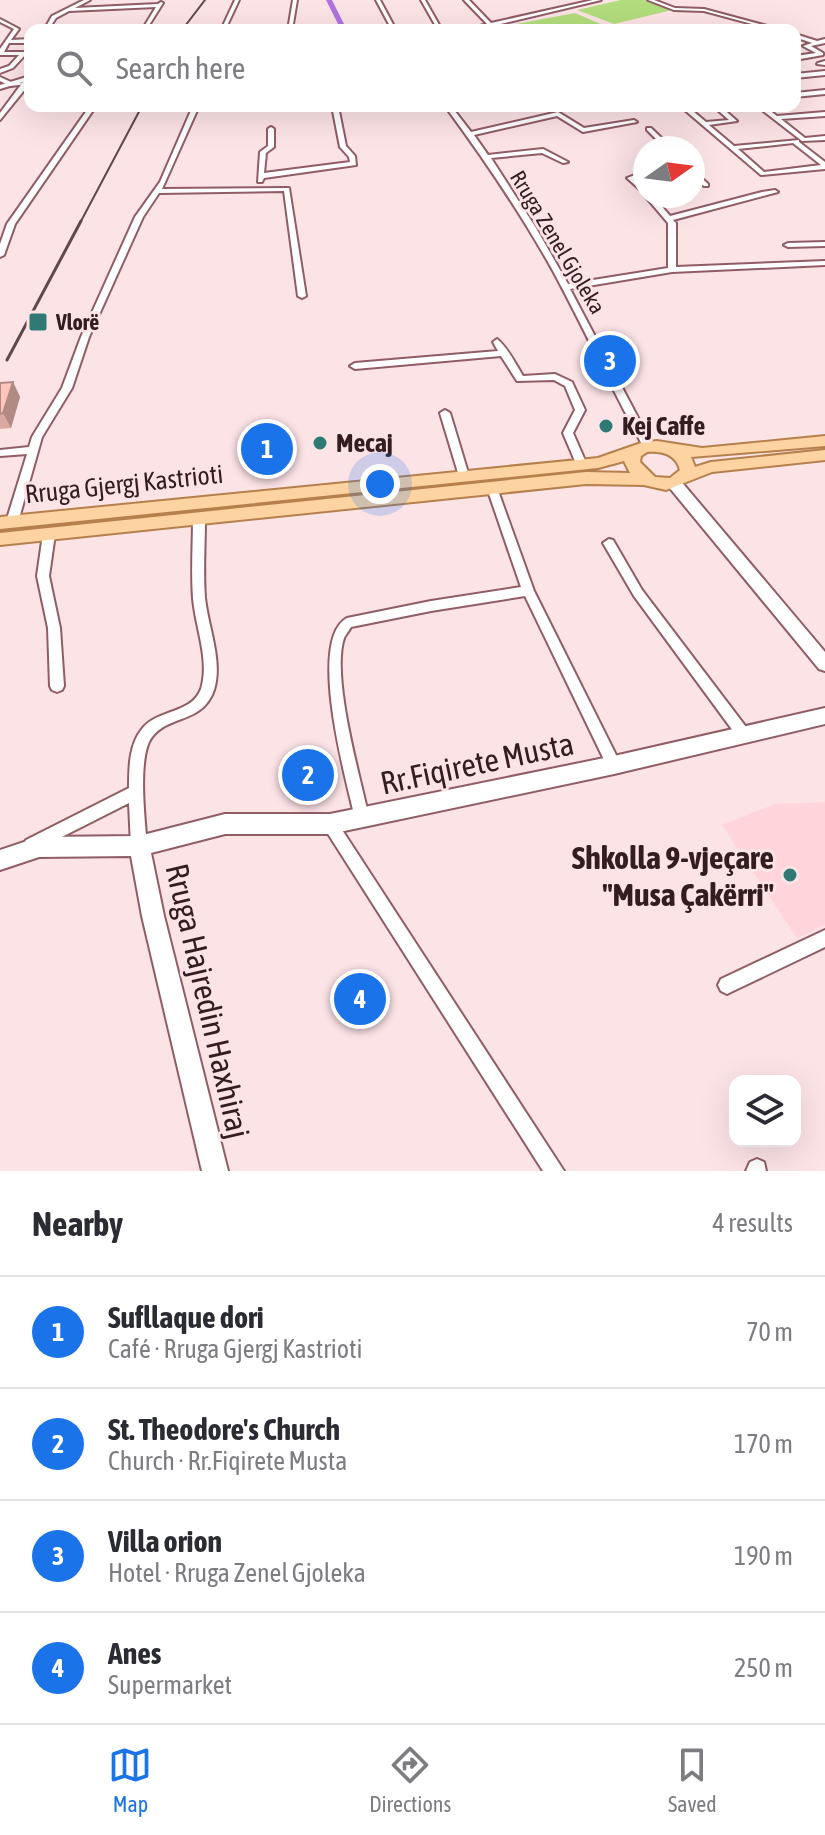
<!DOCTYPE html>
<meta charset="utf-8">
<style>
:root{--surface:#fff;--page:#f2f2f3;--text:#2b2b33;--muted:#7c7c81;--line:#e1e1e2;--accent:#1a73e8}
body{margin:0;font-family:"Asap Condensed",sans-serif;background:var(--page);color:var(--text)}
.controls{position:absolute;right:24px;bottom:24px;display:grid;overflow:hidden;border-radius:16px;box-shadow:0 8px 32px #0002}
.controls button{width:72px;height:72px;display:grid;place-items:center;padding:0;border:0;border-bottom:2px solid var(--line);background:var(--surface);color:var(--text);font:40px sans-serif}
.compass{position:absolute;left:633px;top:136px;width:72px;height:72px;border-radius:50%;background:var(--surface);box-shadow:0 8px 32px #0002;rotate:76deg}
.you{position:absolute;left:380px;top:484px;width:28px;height:28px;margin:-20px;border:6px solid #fff;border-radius:50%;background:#1a73e8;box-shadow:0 0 0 12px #1a73e833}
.badge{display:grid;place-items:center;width:52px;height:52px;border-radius:50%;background:var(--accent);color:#fff;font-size:26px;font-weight:700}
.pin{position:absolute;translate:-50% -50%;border:4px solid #fff;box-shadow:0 2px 8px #0006}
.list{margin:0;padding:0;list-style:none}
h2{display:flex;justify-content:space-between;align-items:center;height:104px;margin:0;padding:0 32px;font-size:34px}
h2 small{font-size:26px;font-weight:400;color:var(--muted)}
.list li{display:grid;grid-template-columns:52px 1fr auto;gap:24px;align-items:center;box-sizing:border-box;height:112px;padding:0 32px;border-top:2px solid var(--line)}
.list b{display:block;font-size:30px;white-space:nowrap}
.list p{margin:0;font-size:26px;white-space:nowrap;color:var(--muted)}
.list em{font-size:26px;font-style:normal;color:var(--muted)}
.icon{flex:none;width:44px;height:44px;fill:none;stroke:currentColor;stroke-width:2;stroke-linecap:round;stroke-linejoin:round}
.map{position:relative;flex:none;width:825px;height:1171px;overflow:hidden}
.search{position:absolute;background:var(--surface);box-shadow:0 8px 32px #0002;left:24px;right:24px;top:24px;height:88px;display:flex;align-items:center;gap:20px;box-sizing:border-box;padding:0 28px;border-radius:16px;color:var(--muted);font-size:30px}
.sheet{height:552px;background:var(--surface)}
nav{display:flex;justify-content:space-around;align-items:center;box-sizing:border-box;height:112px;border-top:2px solid var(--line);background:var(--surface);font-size:22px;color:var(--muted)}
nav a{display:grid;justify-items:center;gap:4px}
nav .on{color:var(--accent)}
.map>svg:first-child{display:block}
.built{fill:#ffd5db}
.green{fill:#b2dd7c}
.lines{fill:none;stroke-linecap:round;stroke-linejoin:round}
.canal{fill:#b073df;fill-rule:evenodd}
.street-casing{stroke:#905d65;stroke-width:4}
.secondary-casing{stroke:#905d65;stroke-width:4}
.primary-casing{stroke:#b6804d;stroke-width:4}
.street{fill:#fff;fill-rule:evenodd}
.secondary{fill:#fff;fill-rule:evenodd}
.primary{fill:#fdd3a2;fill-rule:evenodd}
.rail-far1{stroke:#60494d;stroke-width:2}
.rail{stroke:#60494d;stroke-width:3}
.wall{fill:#daa9a2}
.shaded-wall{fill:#b18a84}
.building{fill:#fdc5bc;stroke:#b18a84;stroke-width:2}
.poi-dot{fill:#317974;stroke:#fce3e6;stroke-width:3}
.labels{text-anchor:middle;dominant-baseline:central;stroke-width:6;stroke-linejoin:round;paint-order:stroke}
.far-street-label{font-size:22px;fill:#331d21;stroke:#fce3e6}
.far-poi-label{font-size:22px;font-weight:bold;fill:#331d21;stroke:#fce3e6;text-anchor:start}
.poi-label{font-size:26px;font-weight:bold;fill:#331d21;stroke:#fce3e6;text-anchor:start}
.street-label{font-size:26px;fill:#331d21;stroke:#fce3e6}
.near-street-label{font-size:32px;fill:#331d21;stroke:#fce3e6}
.near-poi-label{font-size:32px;font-weight:bold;fill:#331d21;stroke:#fce3e6;text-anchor:end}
</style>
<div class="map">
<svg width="825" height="1171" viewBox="0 0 825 1171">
<rect width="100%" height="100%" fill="#fce3e6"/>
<path class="built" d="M825 802V925L797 938 722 825 775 804Z"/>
<path class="green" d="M621 0H644L672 10 614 24 577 10Z
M575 13 603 25C576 31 541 36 516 24Z"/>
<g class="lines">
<path class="canal" d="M326 0H332L347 30H341Z"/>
<g class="street-casing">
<path id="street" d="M84 0H90L75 8 158 4 161 2 163 3 146 30H142L156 7 69 11 56 18 48 30H44L52 16Z
M235 0H239L225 30H221Z
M293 0H297L292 30H288Z
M376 0H380L396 30H392Z
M421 0H425L442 30H438Z
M464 0H469L491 23 593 0H601L475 30H467L487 24Z
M648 0H654L675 8 704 9 782 30H774L704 11 674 10Z
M0 19 19 29 11 40 30 39V43H9L4 52H30V56L25 55 13 68 0 73V69L9 66 19 55H0V49L14 29 0 22Z
M795 34 817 41 825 39V43L811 46 823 53V55L795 60V56L816 53 803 46 812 43 795 37Z
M825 61V65L817 64 818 63Z
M825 71V75L795 78V74Z
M0 77 11 82 28 84 10 86 0 81Z
M825 90V94L795 97V93Z
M90 106H96L15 224 4 255 0 257V244L7 224Z
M193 106H199L162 189 289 188 306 296 302 298 298 296 284 191 159 193 143 217 89 337 72 388 42 437 18 522 16 525H8L6 522 27 454 0 456V450L29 447 32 437 62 388 81 337 135 217 160 182Z
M336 106H342L339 111 346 146 355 156 356 165 264 178 262 182H258L260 152 268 146V129L271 127 274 129V147L266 153 264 173 350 162 349 157 340 147 333 111Z
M445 106H451L471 132 558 112 584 128 634 120 637 122 583 132 557 116 474 135 488 155 543 149 568 162 563 163 542 153 491 158 536 228 568 284 668 268V223L645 196H653L670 216 762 192 775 190 778 192 673 220 676 223V267L825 261V265L672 272 570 289 653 446 652 448H644C612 390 584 328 552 269 520 212 484 159 445 106Z
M680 106H687L706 122 729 120 713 106H720L737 121 709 125 734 146 799 140V142L825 162V169L761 175ZM793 143 821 165 764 172 738 149Z
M757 106H764L777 116 825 112V116L781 119 805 138 825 136V140L802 141Z
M647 128H651L672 148H665L647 130Z
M693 170 708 184V186H704L693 176Z
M645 171V175L635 179 645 188V194L627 178Z
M825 242V246L788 247 784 245 788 243Z
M497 339C508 348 515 363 523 376L555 374 572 382 585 410 573 433 587 465 586 468H578L563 433 575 410 565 386 554 380 517 381 501 356 355 369 350 366 355 363 498 351 493 342Z
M445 410 450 413 469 476 468 479H460L459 476 440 413Z
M492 484 497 488 534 591 621 765 619 770 614 772 609 770 525 596 431 611 351 627C350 629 345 636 344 638 331 677 360 776 369 818L367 823 362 825 357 823 355 818C346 780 307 640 347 618L431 601 521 587 487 488Z
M199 514 205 518C205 545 203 572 205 598 208 627 223 661 214 690 202 724 170 714 152 737 137 756 145 821 147 846L144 851 139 854 134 851 131 846 129 803 36 850 31 853 26 850 23 845 26 840 129 788C129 768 129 745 142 729 157 709 192 714 201 689 210 660 195 626 193 598 191 571 193 544 193 518Z
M49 530 55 534 49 576 60 628 64 686 62 690 57 692 52 690 50 686 48 628 37 576 43 534Z
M609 539 613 540 642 590 749 731 751 735 749 739 744 741 739 739 634 596 603 543Z
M330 817 335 819 564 1171H543L325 829 322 824 325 819Z
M825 930V947L733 991 727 994 721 991 718 985 721 979Z
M757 1159 764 1162 766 1171H746L750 1162Z"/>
</g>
<g class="secondary-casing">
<path id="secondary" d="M30 76V83L0 120V113L23 82 0 89V85Z
M674 478 679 479 825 652V671L819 669 669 487 667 483 669 479Z
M825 708V724L614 774 330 834H225L151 853 164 916 228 1171H202L142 916 131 856 39 857 0 870V850L39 837 139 836 225 814H330L614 756Z"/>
</g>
<g class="primary-casing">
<path id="primary" d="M825 436V446L691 457 695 467 711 462 825 450V460L712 472 666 490 644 485 586 484 0 545V533L586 472 630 473 624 461 598 468 0 529V517L598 458 644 442 657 441 702 448ZM647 452C662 451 676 454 680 470L670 478 655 477 640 462 641 456Z"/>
</g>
<use href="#street" class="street"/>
<use href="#secondary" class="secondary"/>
<use href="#primary" class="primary"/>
<path class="rail-far1" d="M182 30 205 0
M80 223 142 106"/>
<path class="rail" d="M7 360 81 221"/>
</g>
<path class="wall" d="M13 382 20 397 11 428 0 429V383Z"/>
<path class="shaded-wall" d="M13 382 20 397 11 428 3 413Z"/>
<path class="building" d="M13 382 3 413 0 414V383Z"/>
<g class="poi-dot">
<rect x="28" y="312" width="20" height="20" rx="4"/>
<circle cx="606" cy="426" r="8"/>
<circle cx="320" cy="443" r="8"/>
<circle cx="790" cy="875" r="8"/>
</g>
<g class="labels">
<g class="far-street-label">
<text transform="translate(558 242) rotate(59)">Rruga Zenel Gjoleka</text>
</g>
<g class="far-poi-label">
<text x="56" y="322">Vlorë</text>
</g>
<g class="poi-label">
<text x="622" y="426">Kej Caffe</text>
<text x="336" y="443">Mecaj</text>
</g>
<g class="street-label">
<text transform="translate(124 484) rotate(-6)">Rruga Gjergj Kastrioti</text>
</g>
<g class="near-street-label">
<text transform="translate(477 763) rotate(-12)">Rr.Fiqirete Musta</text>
<text transform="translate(208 1001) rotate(77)">Rruga Hajredin Haxhiraj</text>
</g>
<g class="near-poi-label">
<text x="774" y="857">Shkolla 9-vjeçare<tspan x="774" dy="37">"Musa Çakërri"</tspan></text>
</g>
</g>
</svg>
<div class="controls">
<button><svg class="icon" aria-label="layers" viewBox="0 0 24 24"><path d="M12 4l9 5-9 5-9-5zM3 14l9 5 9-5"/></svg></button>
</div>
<svg class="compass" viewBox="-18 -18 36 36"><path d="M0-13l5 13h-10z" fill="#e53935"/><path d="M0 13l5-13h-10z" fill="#7c7c81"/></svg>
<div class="you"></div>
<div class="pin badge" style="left:267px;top:449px">1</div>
<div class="pin badge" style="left:308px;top:775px">2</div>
<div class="pin badge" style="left:610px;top:361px">3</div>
<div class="pin badge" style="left:360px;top:999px">4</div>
<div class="search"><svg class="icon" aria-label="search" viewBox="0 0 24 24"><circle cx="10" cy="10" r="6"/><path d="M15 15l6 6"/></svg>Search here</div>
</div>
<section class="sheet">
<h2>Nearby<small>4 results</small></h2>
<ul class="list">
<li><span class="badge">1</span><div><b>Sufllaque dori</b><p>Café · Rruga Gjergj Kastrioti</p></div><em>70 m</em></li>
<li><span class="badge">2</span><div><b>St. Theodore's Church</b><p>Church · Rr.Fiqirete Musta</p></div><em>170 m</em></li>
<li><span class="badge">3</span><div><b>Villa orion</b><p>Hotel · Rruga Zenel Gjoleka</p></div><em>190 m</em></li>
<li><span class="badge">4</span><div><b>Anes</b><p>Supermarket</p></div><em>250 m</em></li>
</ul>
</section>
<nav>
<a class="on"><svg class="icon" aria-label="map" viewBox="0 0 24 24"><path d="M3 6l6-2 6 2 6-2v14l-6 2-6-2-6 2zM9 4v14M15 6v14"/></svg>Map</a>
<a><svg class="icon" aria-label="directions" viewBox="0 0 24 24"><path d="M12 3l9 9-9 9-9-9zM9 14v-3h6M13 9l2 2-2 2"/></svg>Directions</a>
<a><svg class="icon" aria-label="saved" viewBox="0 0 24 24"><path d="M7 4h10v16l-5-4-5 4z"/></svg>Saved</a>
</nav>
